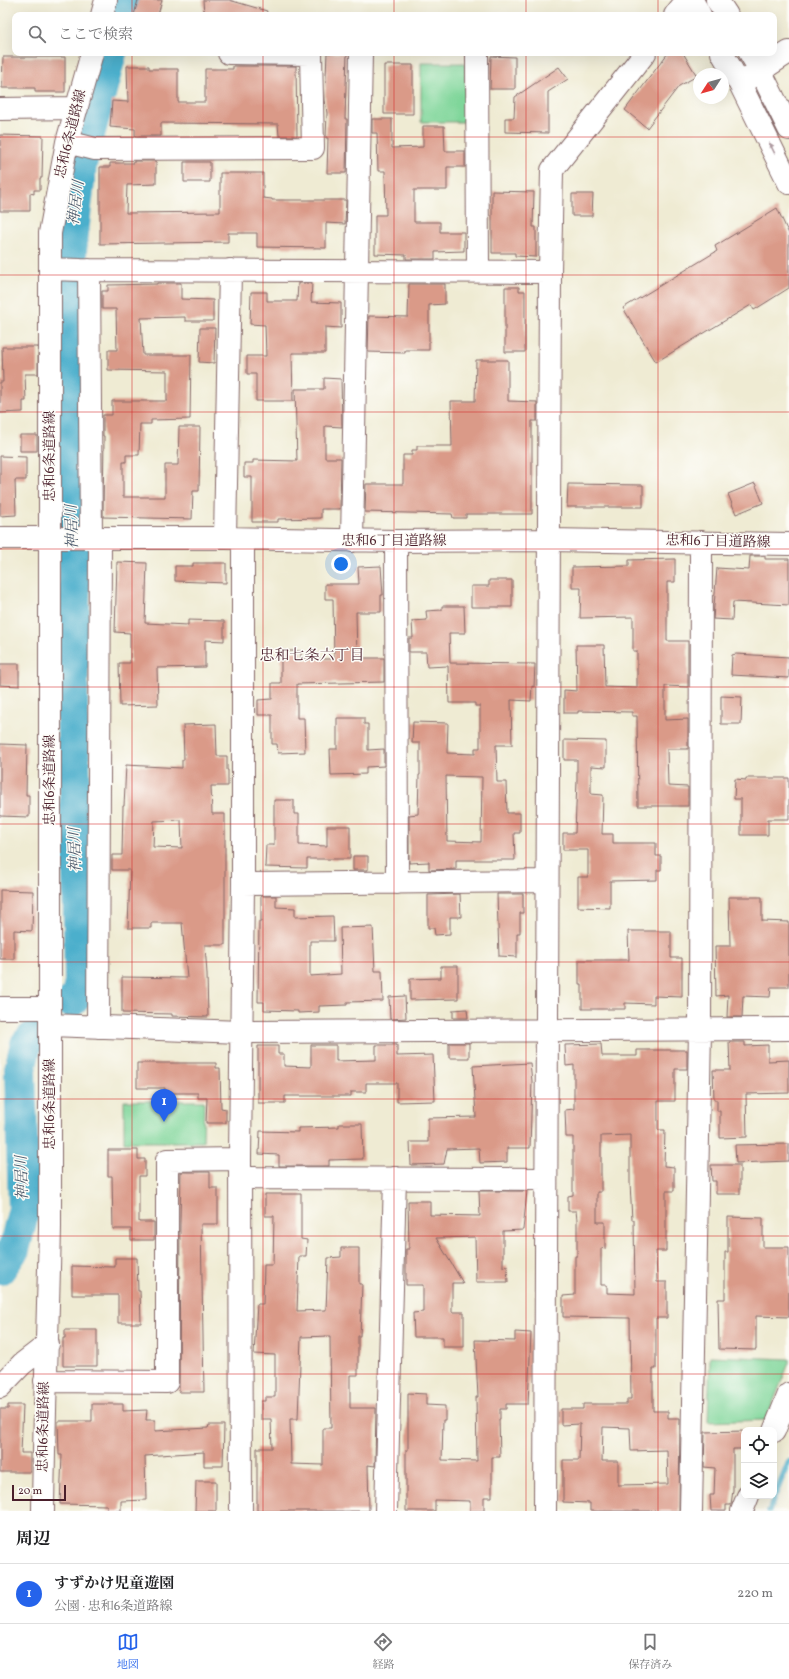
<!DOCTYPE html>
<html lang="ja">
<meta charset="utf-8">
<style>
:root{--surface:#fff;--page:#f6f6f6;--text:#202124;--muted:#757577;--line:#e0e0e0;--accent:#2563eb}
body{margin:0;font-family:Vollkorn,"Noto Serif JP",serif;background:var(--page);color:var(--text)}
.controls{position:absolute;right:12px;bottom:12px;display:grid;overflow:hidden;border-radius:8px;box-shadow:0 4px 16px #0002}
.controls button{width:36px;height:36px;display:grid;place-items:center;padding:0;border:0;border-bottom:1px solid var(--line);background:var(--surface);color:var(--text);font:20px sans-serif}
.compass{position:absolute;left:693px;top:68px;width:36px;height:36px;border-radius:50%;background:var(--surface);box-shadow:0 4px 16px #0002;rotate:234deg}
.scale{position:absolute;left:12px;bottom:10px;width:54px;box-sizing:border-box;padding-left:4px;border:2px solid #4a1f2b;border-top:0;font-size:11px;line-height:14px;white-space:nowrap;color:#4a1f2b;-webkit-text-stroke:3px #fdfcf7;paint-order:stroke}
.you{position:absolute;left:341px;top:564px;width:14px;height:14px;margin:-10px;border:3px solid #fff;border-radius:50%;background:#1a73e8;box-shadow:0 0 0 6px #1a73e833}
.badge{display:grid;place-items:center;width:26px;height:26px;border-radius:50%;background:var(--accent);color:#fff;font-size:13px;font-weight:700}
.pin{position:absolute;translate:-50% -33px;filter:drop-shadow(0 1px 2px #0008)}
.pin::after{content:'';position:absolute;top:21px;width:14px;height:12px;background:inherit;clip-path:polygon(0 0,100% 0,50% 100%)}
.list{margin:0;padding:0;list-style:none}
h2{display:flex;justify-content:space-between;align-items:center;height:52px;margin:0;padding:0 16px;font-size:17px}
h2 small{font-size:13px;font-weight:400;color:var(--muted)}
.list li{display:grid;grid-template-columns:26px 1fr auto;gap:12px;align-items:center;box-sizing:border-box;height:60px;padding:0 16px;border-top:1px solid var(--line)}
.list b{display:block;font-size:15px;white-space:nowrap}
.list p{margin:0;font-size:13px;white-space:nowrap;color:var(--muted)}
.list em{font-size:13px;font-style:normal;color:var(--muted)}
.icon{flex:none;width:22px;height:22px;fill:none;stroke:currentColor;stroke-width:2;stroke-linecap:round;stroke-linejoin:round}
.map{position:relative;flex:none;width:789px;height:1511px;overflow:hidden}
.search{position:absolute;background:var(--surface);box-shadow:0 4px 16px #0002;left:12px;right:12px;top:12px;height:44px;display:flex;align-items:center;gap:10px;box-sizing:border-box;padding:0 14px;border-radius:8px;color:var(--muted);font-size:15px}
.sheet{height:112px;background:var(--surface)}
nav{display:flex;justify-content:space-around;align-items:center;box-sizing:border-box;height:56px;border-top:1px solid var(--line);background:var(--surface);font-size:11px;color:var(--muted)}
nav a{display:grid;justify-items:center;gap:2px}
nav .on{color:var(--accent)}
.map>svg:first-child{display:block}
.green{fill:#7fd69a;stroke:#647a62}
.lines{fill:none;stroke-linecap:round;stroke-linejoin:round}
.stream{stroke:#4cafcc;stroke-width:5.5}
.river{stroke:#4cafcc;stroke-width:32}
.building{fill:#da9a88;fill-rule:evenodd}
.minor-casing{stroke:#846666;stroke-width:24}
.highway-casing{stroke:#846666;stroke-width:24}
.minor{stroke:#fff;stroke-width:22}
.highway{stroke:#fff;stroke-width:22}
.oneway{fill:#ae9aa0}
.grid{fill:none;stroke:#d62828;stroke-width:1;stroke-opacity:0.55}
.labels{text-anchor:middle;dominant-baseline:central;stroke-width:3;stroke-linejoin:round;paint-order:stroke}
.street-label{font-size:14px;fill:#4a1f2b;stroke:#fdfcf7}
.water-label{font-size:15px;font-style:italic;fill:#4b596b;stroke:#fdfcf7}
.neighbourhood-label{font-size:15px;fill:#4a1f2b;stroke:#fdfcf7}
</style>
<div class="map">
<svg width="789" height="1511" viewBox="0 0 789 1511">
<rect width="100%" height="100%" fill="#fdfcf7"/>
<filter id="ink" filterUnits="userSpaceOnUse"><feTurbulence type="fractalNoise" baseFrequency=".025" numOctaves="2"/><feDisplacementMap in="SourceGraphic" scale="8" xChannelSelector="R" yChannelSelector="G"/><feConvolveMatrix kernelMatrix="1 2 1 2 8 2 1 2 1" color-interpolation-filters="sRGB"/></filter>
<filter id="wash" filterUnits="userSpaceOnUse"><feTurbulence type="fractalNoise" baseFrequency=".012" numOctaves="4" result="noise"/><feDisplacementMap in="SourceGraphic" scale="16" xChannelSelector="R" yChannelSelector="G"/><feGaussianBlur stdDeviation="0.9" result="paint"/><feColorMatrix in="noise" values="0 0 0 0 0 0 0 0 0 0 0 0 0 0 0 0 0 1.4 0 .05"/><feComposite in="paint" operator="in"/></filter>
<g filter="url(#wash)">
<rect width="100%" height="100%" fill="#efebd3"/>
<path class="green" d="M421 63H465L466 122H421Z
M124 1101H204L203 1142H124Z
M710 1356 789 1359V1363L766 1420 708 1422Z"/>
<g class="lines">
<path class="stream" d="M769 1511 789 1461"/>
<path class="river" d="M121 15 125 0
M71 1002 77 996 80 983 78 862 72 711 75 562 69 440 71 250 81 164 111 53
M0 1269 14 1249 24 1209 20 1069 26 1044 33 1037"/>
</g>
<g id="blocks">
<path class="building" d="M138 0H162L158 15H134Z
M203 0H229L267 11 266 15H204Z
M327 53H347L345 119H347L346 173H327L328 138H326L327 113 325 100Z
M668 53H683L697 76 679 86 647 128 625 110Z
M491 56 515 57V89H490Z
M3 57H65V92H35V88H2Z
M384 65H413V114H384Z
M127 66H149V69H178V102H205V69H233V66H296L297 136H279L278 124 161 123V136H135V129L110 127 112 101 128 102Z
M559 67 568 79 548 92V133L505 132V118H514L515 97Z
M372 119H392V148L423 147V126H444L445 151H465V167H447V190H414V222H440V232H464V251L435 252V259H406V255L375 254V215H386L385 171H378L377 133H372Z
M0 135 43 136 42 178H40V190H34V194L30 193V211H0Z
M134 161H156V184L127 185 126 213 220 212V173H263V198L272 199V200H346L345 224 326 223V248L257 247V233H228V242L100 244V167H110V163H134Z
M184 162H210V182H184Z
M492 191 534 192 533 227H536V257L515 256V253H492Z
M572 194H593L592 216H572Z
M777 208 789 234V288L754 310 751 305 656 362 623 308 717 251 715 246Z
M157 283H181V299L213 300V321H185V317L141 318 143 355H191L190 419 151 420V424H140L139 455H126V462H123V497H165V465H178L179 427H200L199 491H193L192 519 103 517 104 436H103V415H112V401H167V371L108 370V350H117L116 309H102V291H108V285L157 284Z
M298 283H312L311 302 341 303V328L325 327V353H292L293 401H256V374H247V356H266L265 325 250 324 251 292H267V301H297Z
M409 284H445V304L429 305V350H405V353L368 352 369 316 408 317Z
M505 287H519V291H525V352H505Z
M200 328H215L214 363 199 362Z
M2 347H38V374H25L26 401H23V412L0 413V382H3Z
M476 360H508V401L537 402V421H532V514H466V518H453L452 514 365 512 366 484H403V455H412V450H417V446H452L451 401H475Z
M324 378 341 379 342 427 325 426V458H341L340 509H321V518L278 519V522H252V477H244V463H253V460L297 461 295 389H324Z
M20 435H37V451H20Z
M0 456 26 457V480H15L16 515 0 516Z
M755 483 763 503 736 514 728 494Z
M568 484 643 485V507H567Z
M750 556H765V559H789V605L733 602 732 620 713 619 717 568 749 570Z
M675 559V582H667V641H688V687L665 686V720L688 719V749H667L668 786 688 787V806H638L637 716H632V712L578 711V713H564V690L577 691 576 645H604L605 687 637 688V651H633V617L580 618 581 588H572V567L629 566V560Z
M117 562 147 563 145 623 188 625V620L224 621V641L205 640V667L157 668 158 705 120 706 119 663H130V633L115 632Z
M193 563H226V583L175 581V566H193Z
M381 566 383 595H381V612H356L357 658H384V682L297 684V718H304L305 752 278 753 277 744H272V715H258V700L272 699V683H281V651H301V659H334L333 599H325V584H359L358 567Z
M489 580H512V607H471V586H489Z
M442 606H464L465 633H449L450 663 535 664 534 687 532 686 531 701 511 700 512 745H496L497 782H506L507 813H520V833H514L515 860H456V869L429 870V862L409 863V815L418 814 419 775H420V743H412L413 722 448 723 447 753 475 754V748H480V706H475V703H449L448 666 427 667 426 652H409V638H413L412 621 427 620 426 611 442 610ZM446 776 482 777 481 842 447 841Z
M736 654 789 657V678L731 675 732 655Z
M0 664H19V686L0 685Z
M721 696 742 697 741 724H721Z
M337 718H364V724H368V750L384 749V766L366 767V774L331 775 330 749H337Z
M216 724 217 756H227V770H228V786H211L212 814H225V945H205L207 974 208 1017 172 1016V1014L122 1013V977L187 978 182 923H151V928H128L130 870H112V855H122L123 806H124L126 765 182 768V760H184L183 725ZM181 820 182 848 153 847 154 821Z
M564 740 606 741V767L591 766V794L603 795 602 834H613V843H656V856H661V870H657V880L610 881V908L578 907V877H588V850H563V833H575L577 780V760H564Z
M0 744 27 745 26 795H29V817L0 816Z
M746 778H789V819H768V835H741V799H734L735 779 746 780Z
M274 800H294V814H299V845L327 846V826H350V859H307V868L265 867 266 845H274Z
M353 856H368V870H353Z
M0 890 33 891 32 931 14 930V959H0Z
M460 894 461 917H450V934L435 935 434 928H428V895Z
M497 894H523V913H520V933H517V957L499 956Z
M261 896H276V907L295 908V917L333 916 334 941H310V976L341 974 340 928 373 927 375 971H382L383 1001 347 1002V1005L319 1006V1012L298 1013V1011L264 1010V1002H258L259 921H261Z
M729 897H762V921L789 922V987H771L770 997 743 996 742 1017H727L728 995 716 996 715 946H730Z
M628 931H671V958H682V997L654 996V1004L625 1003V1009H582V984H579V960H629Z
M441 966H458V999L410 1000V979L441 978Z
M405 996 406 1018 390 1019 389 997Z
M467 1009 468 1018H453V1010Z
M729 1042H745V1046L768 1045V1061L789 1060V1093L746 1094 747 1137 720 1138V1111H717V1100H714L713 1070H730Z
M449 1043H469V1058H449Z
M601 1044 602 1056H637V1050H687V1069H675V1101H658V1130H665L664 1166 674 1167V1191H666V1251H656L657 1282H667V1318H656V1369H653V1411H668V1418H680L679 1511H590V1503L563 1502V1460H579L580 1424 561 1425V1409H583V1404H627V1399H631L630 1318 563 1317V1296L575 1295V1256H577V1220L576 1211H568V1196L573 1195V1137H566L565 1110 574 1109V1065L566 1066 565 1045ZM630 1135V1183L632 1220H634L635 1294 607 1293V1285H601V1248L605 1249V1222H597V1192H601V1136ZM603 1427 630 1428 631 1451 667 1450 668 1484 618 1485V1461H602Z
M311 1045H336V1061L376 1060V1045H397V1056L433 1055 435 1101 397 1102V1083H366V1092H351V1096H285V1103H258V1046H278V1054H284V1066L311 1067Z
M137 1063H216V1068H220L221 1108 226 1109V1123H206L207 1098H198V1093H165V1088H137Z
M530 1063 532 1081 530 1148H507V1162L480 1163 479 1148 447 1149 444 1164 411 1165 410 1142H428V1118L476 1117 473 1066Z
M339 1124H362L363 1159 329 1160V1166H279V1155L259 1154 260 1131 298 1132V1128L339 1127Z
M789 1144V1161L736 1163 735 1145Z
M108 1150H138V1159H145V1176H139V1222H154V1240H131V1229H113L112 1176H108Z
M711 1165H740V1194H716V1181H712Z
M181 1172H210V1188H218V1224H201L204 1392H179L180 1221Z
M479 1191H527L523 1230 503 1231V1267L507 1266 508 1282H476L475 1237 436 1238 463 1283H452V1312H464V1347H443V1337H414L413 1313 423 1312V1285H406V1249H409L408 1201H430V1215L480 1216Z
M265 1194H301V1239L307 1240 306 1256H299L297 1311 326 1310 328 1258 341 1257V1248H359V1284H362L360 1336H358V1375H350V1408H376L375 1466 368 1465 369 1511H257V1448H272L271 1419H261V1401H265V1397H275V1355L254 1354 257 1304H263L264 1265H273L274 1216H265ZM330 1336 331 1428H323V1465L291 1464 290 1419H298L301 1337Z
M728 1217 763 1218V1247H789V1317L756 1316V1350L719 1349 718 1299H725V1252H728Z
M115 1258H137L138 1291H140L141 1323H118V1295H72V1266L115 1267Z
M65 1330H97V1366H63V1338H65Z
M515 1332 531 1333 528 1404H506V1409H500V1419H499L500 1457H492V1497H484V1511H470V1501L435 1500V1511H406V1450H408V1393L426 1394V1405L445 1406V1420H443L442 1460 477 1461 476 1397H478L475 1340 515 1341Z
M92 1404H123V1411L147 1410 146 1420H155V1431L208 1428 209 1425H224L223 1466H204V1452L145 1456 146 1500 121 1501V1511H107V1505L60 1504 62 1455H59L58 1421H92Z
M8 1405H23L21 1453H30V1472H0V1409H8Z
M744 1431V1449H733V1490L731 1505H726V1511H711L710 1495H714L715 1468 704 1467 705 1432Z
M196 1481H216V1511H195Z"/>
</g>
</g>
<g filter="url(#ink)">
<use href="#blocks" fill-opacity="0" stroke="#846666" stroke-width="1"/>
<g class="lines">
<g class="minor-casing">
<path id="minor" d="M102 15 106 0
M675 15 687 0
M477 53 478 271
M740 84 789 52
M0 109 77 108
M67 142 95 149 313 148 311 54 229 53
M50 269 81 270 550 272
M89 270 91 539
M0 538H225L396 541 549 540 789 544
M225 538 230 270
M352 541 361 53
M396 541 397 883
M243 884 547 881
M0 1008H50
M50 1025 241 1032 789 1029
M98 1027 100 539
M241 1178 546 1179
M45 1381 167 1382V1160L240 1159
M0 1387 22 1364 48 1344
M774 1431 789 1394
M43 1511C44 1416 48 1322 50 1227V233L67 142 92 53
M241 1511 240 1159 243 884V539
M386 1511 395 1178
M545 1511 550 272 552 170 645 53
M691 1511 700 1030 701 542
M742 1511 748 1496"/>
</g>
<g class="highway-casing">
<path id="highway" d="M692 0 700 15
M717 0 727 15
M722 53 740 84 789 183
M750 53 760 70 789 129"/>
</g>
<use href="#minor" class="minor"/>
<use href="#highway" class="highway"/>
</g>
<defs><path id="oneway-solid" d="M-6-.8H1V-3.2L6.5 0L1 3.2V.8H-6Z"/></defs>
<use class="oneway" href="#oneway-solid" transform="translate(772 148) rotate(-116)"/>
</g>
<path class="grid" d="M132 0V15M263 0V15M394 0V15M526 0V15M658 0V15M132 53V1511M263 53V1511M394 53V1511M526 53V1511M658 53V1511M0 137H789M0 275H789M0 412H789M0 549H789M0 687H789M0 824H789M0 962H789M0 1099H789M0 1236H789M0 1374H789"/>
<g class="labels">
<g class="street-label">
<text transform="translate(71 134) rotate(-76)">忠和6条道路線</text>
<text transform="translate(50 456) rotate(-90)">忠和6条道路線</text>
<text x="394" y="541">忠和6丁目道路線</text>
<text transform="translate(718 542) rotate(1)">忠和6丁目道路線</text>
<text transform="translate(50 780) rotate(-90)">忠和6条道路線</text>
<text transform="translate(50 1104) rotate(-90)">忠和6条道路線</text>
<text transform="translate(44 1427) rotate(-89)">忠和6条道路線</text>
</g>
<g class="water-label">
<text transform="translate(77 203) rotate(-83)">神居川</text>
<text transform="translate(73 527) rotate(-92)">神居川</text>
<text transform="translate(76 850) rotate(-92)">神居川</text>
<text transform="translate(23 1178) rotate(-92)">神居川</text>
</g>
<g class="neighbourhood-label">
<text x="312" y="656">忠和七条六丁目</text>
</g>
</g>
</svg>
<div class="controls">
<button><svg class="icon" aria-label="locate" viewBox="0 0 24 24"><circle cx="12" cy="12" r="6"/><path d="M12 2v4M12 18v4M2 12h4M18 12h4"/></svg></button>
<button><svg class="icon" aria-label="layers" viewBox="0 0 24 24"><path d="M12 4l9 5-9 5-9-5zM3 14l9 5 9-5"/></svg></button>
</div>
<svg class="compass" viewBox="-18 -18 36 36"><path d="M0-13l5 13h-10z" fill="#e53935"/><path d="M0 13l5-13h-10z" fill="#757577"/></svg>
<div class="scale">20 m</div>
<div class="you"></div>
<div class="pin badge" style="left:164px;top:1122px">1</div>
<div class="search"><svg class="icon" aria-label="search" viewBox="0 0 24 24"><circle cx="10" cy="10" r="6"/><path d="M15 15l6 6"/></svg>ここで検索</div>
</div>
<section class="sheet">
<h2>周辺<small></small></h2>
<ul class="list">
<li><span class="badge">1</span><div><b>すずかけ児童遊園</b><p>公園 · 忠和6条道路線</p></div><em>220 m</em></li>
</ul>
</section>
<nav>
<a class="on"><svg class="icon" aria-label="map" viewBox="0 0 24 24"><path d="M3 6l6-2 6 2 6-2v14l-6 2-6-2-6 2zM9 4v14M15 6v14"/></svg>地図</a>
<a><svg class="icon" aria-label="directions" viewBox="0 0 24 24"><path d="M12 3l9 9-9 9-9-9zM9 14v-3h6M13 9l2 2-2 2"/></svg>経路</a>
<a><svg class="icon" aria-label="saved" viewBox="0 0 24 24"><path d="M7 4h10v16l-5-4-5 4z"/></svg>保存済み</a>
</nav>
